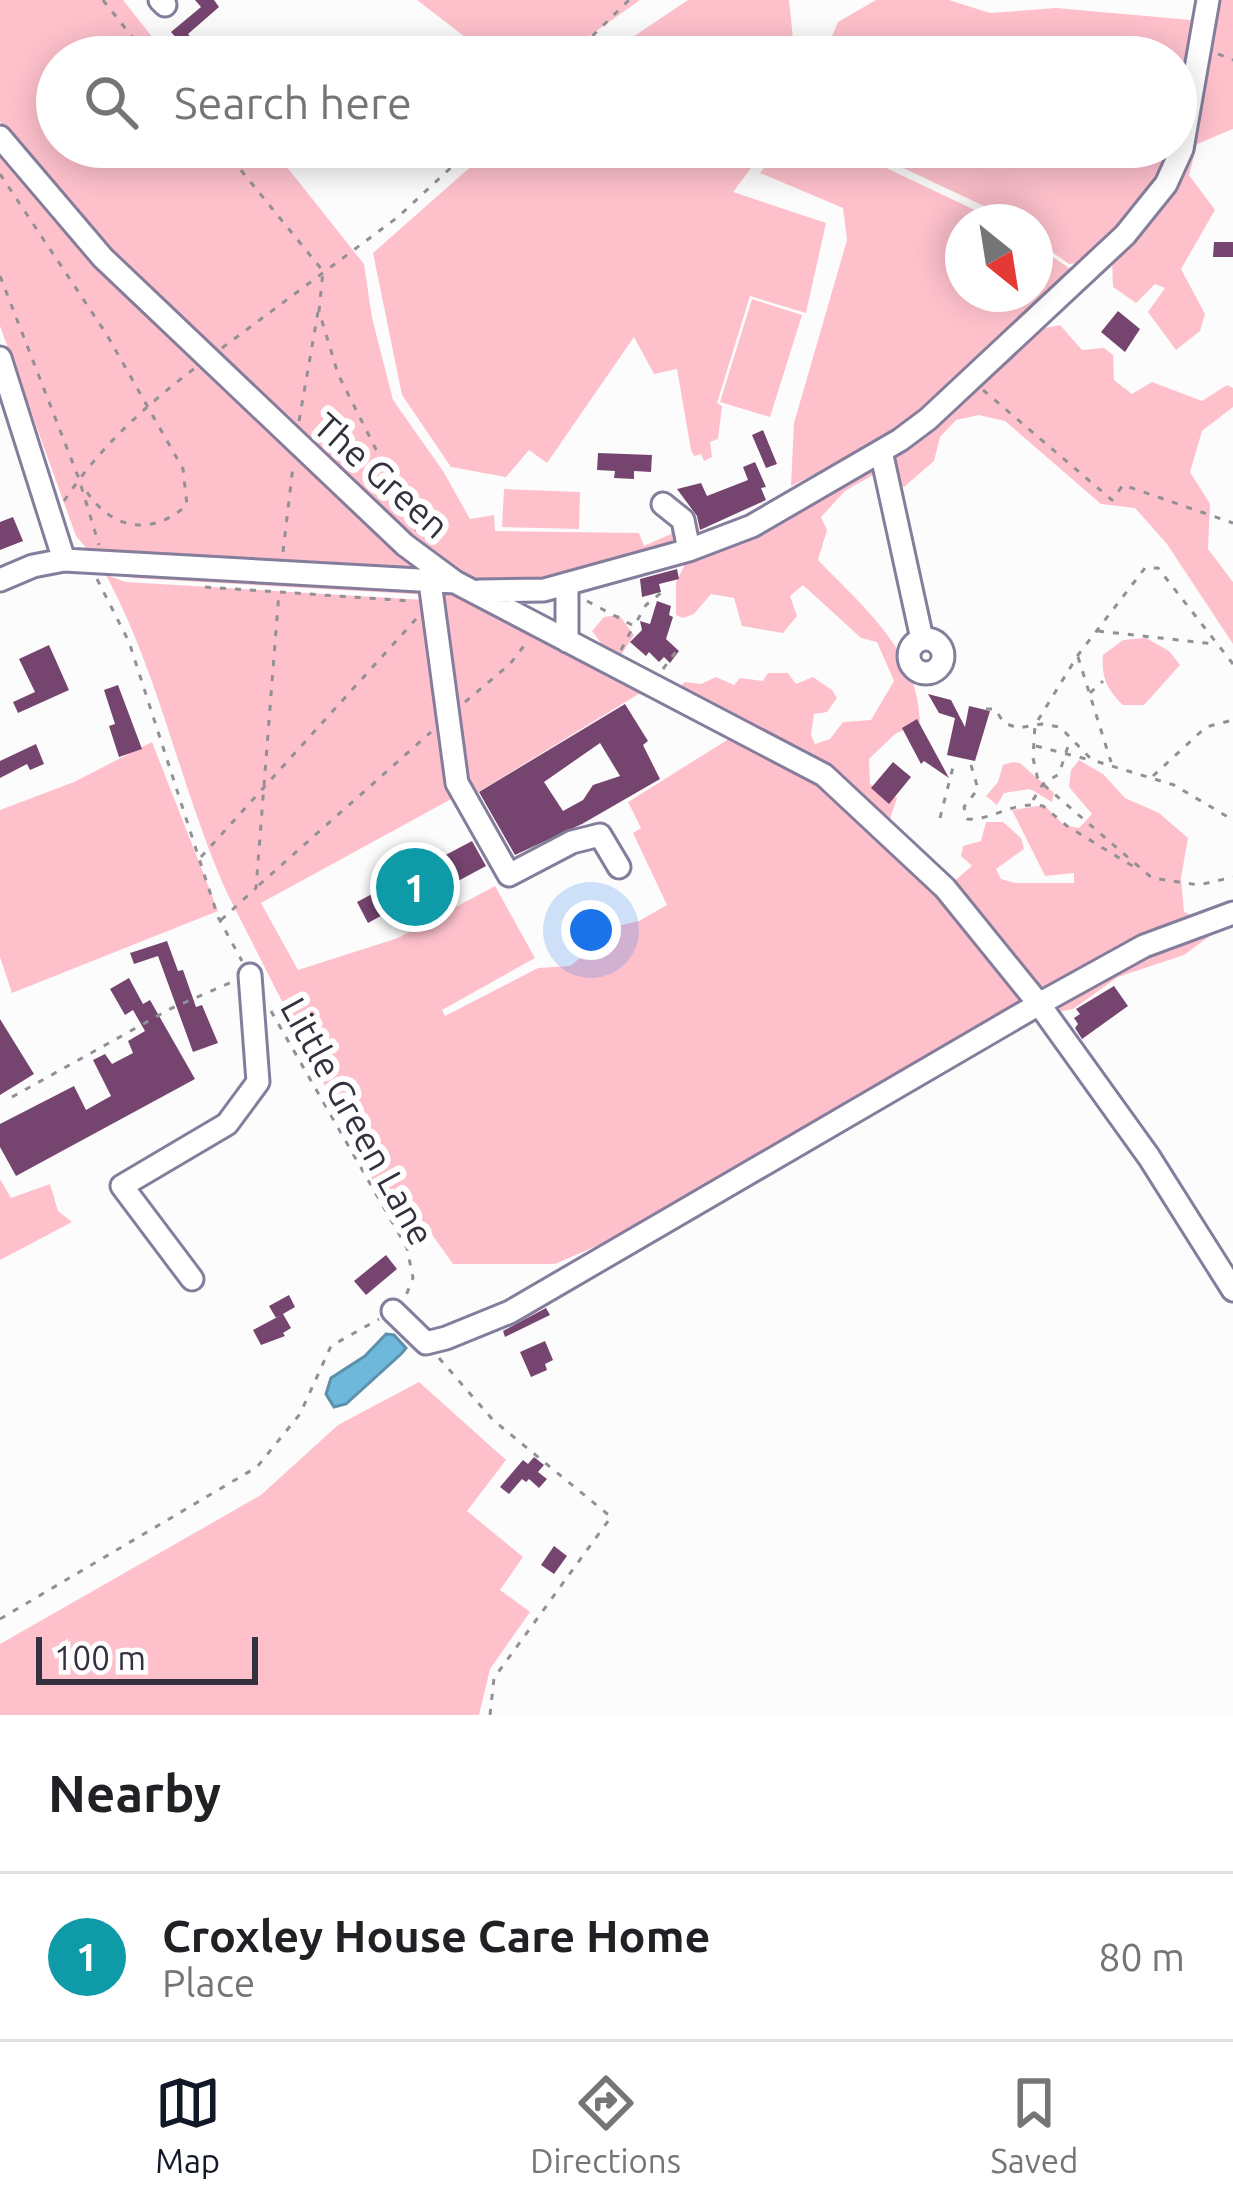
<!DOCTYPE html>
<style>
:root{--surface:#fff;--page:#f2f2f2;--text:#202124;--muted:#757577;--line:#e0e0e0;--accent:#111827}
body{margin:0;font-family:Ubuntu,sans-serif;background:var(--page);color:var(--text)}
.compass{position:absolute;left:945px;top:204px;width:108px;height:108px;border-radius:50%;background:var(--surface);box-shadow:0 6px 30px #0003;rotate:150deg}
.scale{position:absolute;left:36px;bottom:30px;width:222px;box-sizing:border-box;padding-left:12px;border:6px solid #34313e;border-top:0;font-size:33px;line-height:42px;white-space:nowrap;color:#34313e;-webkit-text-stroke:9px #fff;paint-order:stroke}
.you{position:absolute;left:591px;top:930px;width:42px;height:42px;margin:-30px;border:9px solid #fff;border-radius:50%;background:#1a73e8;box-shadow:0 0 0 18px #1a73e833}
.badge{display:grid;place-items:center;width:78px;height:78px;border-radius:50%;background:var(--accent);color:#fff;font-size:39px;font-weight:700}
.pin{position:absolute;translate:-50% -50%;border:6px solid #fff;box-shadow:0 3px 12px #0006}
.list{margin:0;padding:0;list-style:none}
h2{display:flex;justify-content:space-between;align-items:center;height:156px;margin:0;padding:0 48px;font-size:51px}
h2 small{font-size:39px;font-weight:400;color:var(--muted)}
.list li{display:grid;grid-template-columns:78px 1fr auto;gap:36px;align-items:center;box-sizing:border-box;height:168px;padding:0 48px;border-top:3px solid var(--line)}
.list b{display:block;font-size:45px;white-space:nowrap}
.list p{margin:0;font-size:39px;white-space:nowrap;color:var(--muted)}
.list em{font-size:39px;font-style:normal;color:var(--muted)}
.icon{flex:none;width:66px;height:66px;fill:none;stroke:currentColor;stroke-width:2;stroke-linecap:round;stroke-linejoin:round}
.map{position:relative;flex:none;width:1233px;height:1715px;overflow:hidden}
.search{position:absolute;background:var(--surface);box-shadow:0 6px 30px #0003;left:36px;right:36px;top:36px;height:132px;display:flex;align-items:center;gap:30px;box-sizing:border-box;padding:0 42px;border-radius:66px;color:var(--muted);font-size:45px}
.sheet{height:324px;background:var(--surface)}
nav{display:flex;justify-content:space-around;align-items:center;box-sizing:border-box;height:168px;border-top:3px solid var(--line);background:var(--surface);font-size:33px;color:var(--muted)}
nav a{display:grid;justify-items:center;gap:6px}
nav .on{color:var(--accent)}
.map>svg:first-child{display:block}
.green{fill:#fec1cc}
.water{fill:#6eb9db;stroke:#5d90ac;stroke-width:3}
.building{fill:#75456f;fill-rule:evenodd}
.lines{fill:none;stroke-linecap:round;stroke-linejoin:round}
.minor-casing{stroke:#857d9c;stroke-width:27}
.path{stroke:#929097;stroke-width:3;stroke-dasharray:6 9;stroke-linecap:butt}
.minor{stroke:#fff;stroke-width:21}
.labels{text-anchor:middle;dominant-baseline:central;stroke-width:12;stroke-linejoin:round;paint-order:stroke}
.street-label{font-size:36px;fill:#34313e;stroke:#fff}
</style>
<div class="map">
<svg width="1233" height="1715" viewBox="0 0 1233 1715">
<rect width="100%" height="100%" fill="#fcfcfc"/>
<path class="green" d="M0 0H123L168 57H57V147H271L364 264 372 318 393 400 443 471 470 519 494 515 495 531 639 533 644 546 671 534V523H676L675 544 557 579 486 582 468 576 407 535 108 250 34 166 0 121Z
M417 0H640L560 57H491Z
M688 0H789L795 57H603Z
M876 0H949L990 13 1056 8 1191 20 1197 0H1233V129L1197 144 1189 175 1215 210 1181 269 1205 314 1200 331 1176 350 1148 312 1165 288 1155 284 1136 303 1113 287 1112 260 1069 264 1035 240V222H1008L986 207 863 149 1176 147V57H823L838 22Z
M0 130 71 218 422 558 420 574 88 550 76 536 0 326Z
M493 147H767L733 192 826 223 806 313 750 296 717 403 722 406 718 439 710 442 712 457 704 461 701 454 694 456 691 450 677 369 654 374 634 337 547 463 529 450 506 477 451 467 402 395 373 253Z
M781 147H858L859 155 1000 222H963V294H1035V245L1072 270 969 369 883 440 791 486 794 423 847 240 843 208 760 173Z
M752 299 802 315 770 417 720 402Z
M1060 325 1082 350 1104 348 1113 355 1114 380 1132 394 1152 382 1202 401 1227 385 1233 388V407L1202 431 1190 472 1210 504 1208 549 1233 582V644L1167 544 1135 508 1101 504 1005 421 979 415 956 420 940 437 934 461 904 487 885 480 878 472 845 491 821 517 827 530 818 560C864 608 918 651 920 722L895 734 869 759 870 784 897 798 889 822 749 725 679 687 685 682 701 684 716 677 734 685 740 678 763 681 768 673H788L796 684 813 677 832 690 837 698 827 712 814 714 811 735 815 744 830 739 843 722 871 720 894 681 877 642 861 638 803 585 790 596 797 616 783 633 742 626 734 598 711 594 694 614 683 618 676 615V582L684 566 682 556 767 524 1045 328Z
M504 489 580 492 579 529 502 527Z
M111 570 424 587 431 595 133 578Z
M106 575 126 582 425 600 455 797 261 903 298 970 398 938 495 886 535 958 442 1010 445 1016 538 968 570 966 593 948 587 935 592 932 639 921 667 905 633 833 641 828 628 802 732 737 815 778 938 893 1028 999 691 1205 555 1264H453L413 1208 391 1216 227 893C181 790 160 676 106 575Z
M446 589 473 594 645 690 470 797 460 771 436 596Z
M619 615 634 635 619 658 613 659 592 631 604 617Z
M1146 638 1169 651 1180 665 1144 705H1123C1107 690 1101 677 1103 655L1123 640Z
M152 742 218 911 12 993 0 957V810L74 782Z
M1079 760 1103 774 1125 798 1159 813 1188 838 1181 878 1184 912 1198 918 1214 933 1184 955 1118 977 1073 1009 1057 1012 1054 1003 1070 988H1039L953 882 972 866 961 856 963 846 981 841 986 822H1003L1021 838 1024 849 996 869 1001 879 1015 883H1074V873L1045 876 1012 810 1044 805 1064 825 1079 828 1092 814 1069 787 1071 770Z
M1013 762 1020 763 1054 793 1052 802 1030 789 1004 793 997 805 986 796 998 782 1003 765Z
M0 1179 11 1198 50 1184 58 1211 72 1222 0 1260Z
M419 1382 506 1460 467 1511 523 1557 500 1590 530 1612 490 1669 479 1715H0V1644L261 1495 338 1425Z"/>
<path class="water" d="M386 1334 394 1335 406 1348 401 1354 346 1404 334 1407 326 1394 331 1378 365 1356Z"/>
<path class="building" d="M195 0H214L219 7 188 34 204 52 193 57 171 32 201 7Z
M1214 242H1233V257H1213Z
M1118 311 1140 329 1125 352 1101 332Z
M763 430 777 464 766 468 752 435Z
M598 453 652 455 651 472 634 471V479L614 478 615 471 597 470Z
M755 462 766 487 761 488 766 500 700 530 697 516 677 489 701 483 707 496 748 480 743 467Z
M13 517 23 541 0 550V522Z
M677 569 679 579 659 584 661 592 642 597 640 579Z
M657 601 671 606 669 615 673 617 666 639 679 651 670 663 664 657 659 662 649 652 646 656 630 642 642 630 640 621 650 624Z
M49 645 69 690 18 713 13 702 35 692 19 659Z
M118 685 142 749 119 757 109 726 115 724 104 690Z
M928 694 951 700 965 727 969 706 990 711 975 761 947 755 955 718 939 713Z
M625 704 648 741 643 745 660 779 582 824 515 855 479 792ZM600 743 620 776 593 785 583 800 563 811 544 782Z
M917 719 949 778 924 761 921 764 902 728Z
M36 744 44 764 30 770 27 764 0 778V761Z
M893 762 911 777 889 804 871 788Z
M472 841 486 866 391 917 388 912 368 923 357 902Z
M167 941 178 971 183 970 196 1007 202 1005 218 1043 193 1052 158 956 134 964 130 953Z
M129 978 143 1004 150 1000 195 1079 16 1176 0 1147V1124L74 1086 86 1110 111 1096 93 1060 105 1054 112 1064 133 1053 128 1041 145 1031 133 1010 125 1015 110 989Z
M1114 986 1128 1006 1082 1039 1075 1028 1078 1024 1074 1018 1080 1014 1076 1009Z
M0 1019 34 1074 0 1095Z
M386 1255 397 1269 366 1295 354 1281Z
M289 1295 295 1307 276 1318 269 1306Z
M546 1308 550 1315 505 1337 503 1331Z
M283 1314 291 1328 283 1333 285 1336 261 1345 253 1330Z
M545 1341 553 1360 545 1364 547 1370 531 1377 520 1352Z
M534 1457 544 1465 538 1472 547 1479 539 1488 529 1479 526 1482 522 1479 509 1494 500 1487 523 1460 528 1464Z
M554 1546 567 1556 554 1574 541 1565Z"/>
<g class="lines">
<g class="minor-casing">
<path id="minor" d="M160 0 165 5
M0 137 103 258 405 545 455 582 824 775 945 888 1039 1004 1149 1157 1233 1290
M0 358 64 560
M881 451 922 639
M663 504 683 520 689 550
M0 580 33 566 64 560 455 582
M430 582 457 783 509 875 572 842 600 835 619 867
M567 584V641
M479 591 544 590 689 550 752 526 900 440 928 419 1125 235 1166 184 1182 149 1208 0
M909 656a17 17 0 1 1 34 0a17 17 0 1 1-34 0Z
M192 1279 122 1186 227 1124 258 1082 250 975
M393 1311 426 1343 446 1338 510 1312 1039 1004 1144 946 1233 913"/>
</g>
<path class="path" d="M103 0 148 57
M1218 54 1233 60
M571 57 629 0
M222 147 323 271 319 311 338 374 417 531
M0 174 107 335 183 469 187 505C148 540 106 527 82 484
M0 276 79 479 99 545
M222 348 398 217 473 147
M983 390 1112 500 1123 485 1233 523
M299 421 318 312
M64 501C99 448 145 406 195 368
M283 552 293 466
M97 579 129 642 218 917 242 961
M205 587 411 601
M587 601 634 626 646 605 661 593
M1098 631 1214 644
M621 650 633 627
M1078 657 1111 762
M1233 664 1158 568H1145L1078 655 1035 725 1033 758 1038 780 1152 878 1199 885 1233 877
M663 669 680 646
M1090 693 1103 681
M465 702 510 664 527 642
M986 709H995L1004 723 1018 728 1042 724 1060 727 1092 760 1174 785 1233 820
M1036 746 1090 760
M971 765 978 789 964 807 967 819C992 821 1014 800 1043 806L1067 826 1139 870
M1153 776 1206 727 1233 720
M1033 800 1043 784 1059 774 1070 740
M940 818 953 767
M201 857 416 619
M259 885 431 732
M221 920 256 888 279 592
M271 1011 407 1248 413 1278 405 1298
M12 1097 170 1009 232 982
M439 1358 493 1420 611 1517 494 1678 490 1715
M0 1619 257 1467 300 1414 331 1346 379 1319"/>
<use href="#minor" class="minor"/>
</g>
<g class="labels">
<g class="street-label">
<text transform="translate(382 475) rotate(42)">The Green</text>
<text transform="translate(358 1121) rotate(61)">Little Green Lane</text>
</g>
</g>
</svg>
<svg class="compass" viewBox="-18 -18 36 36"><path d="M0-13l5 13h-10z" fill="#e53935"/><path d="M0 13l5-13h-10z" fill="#757577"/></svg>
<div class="scale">100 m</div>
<div class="you"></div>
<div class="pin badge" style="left:415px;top:887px;background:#0f9aa8">1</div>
<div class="search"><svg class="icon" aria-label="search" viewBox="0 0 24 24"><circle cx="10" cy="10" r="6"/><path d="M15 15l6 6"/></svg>Search here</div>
</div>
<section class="sheet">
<h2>Nearby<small></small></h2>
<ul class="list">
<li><span class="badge" style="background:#0f9aa8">1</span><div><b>Croxley House Care Home</b><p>Place</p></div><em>80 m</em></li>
</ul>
</section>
<nav>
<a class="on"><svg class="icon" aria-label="map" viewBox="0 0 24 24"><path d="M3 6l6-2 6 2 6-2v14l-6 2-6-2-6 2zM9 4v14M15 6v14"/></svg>Map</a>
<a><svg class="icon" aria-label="directions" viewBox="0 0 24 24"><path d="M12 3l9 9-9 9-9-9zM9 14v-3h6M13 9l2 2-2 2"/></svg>Directions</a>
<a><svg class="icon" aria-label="saved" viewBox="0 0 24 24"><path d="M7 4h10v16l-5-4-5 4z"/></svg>Saved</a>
</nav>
